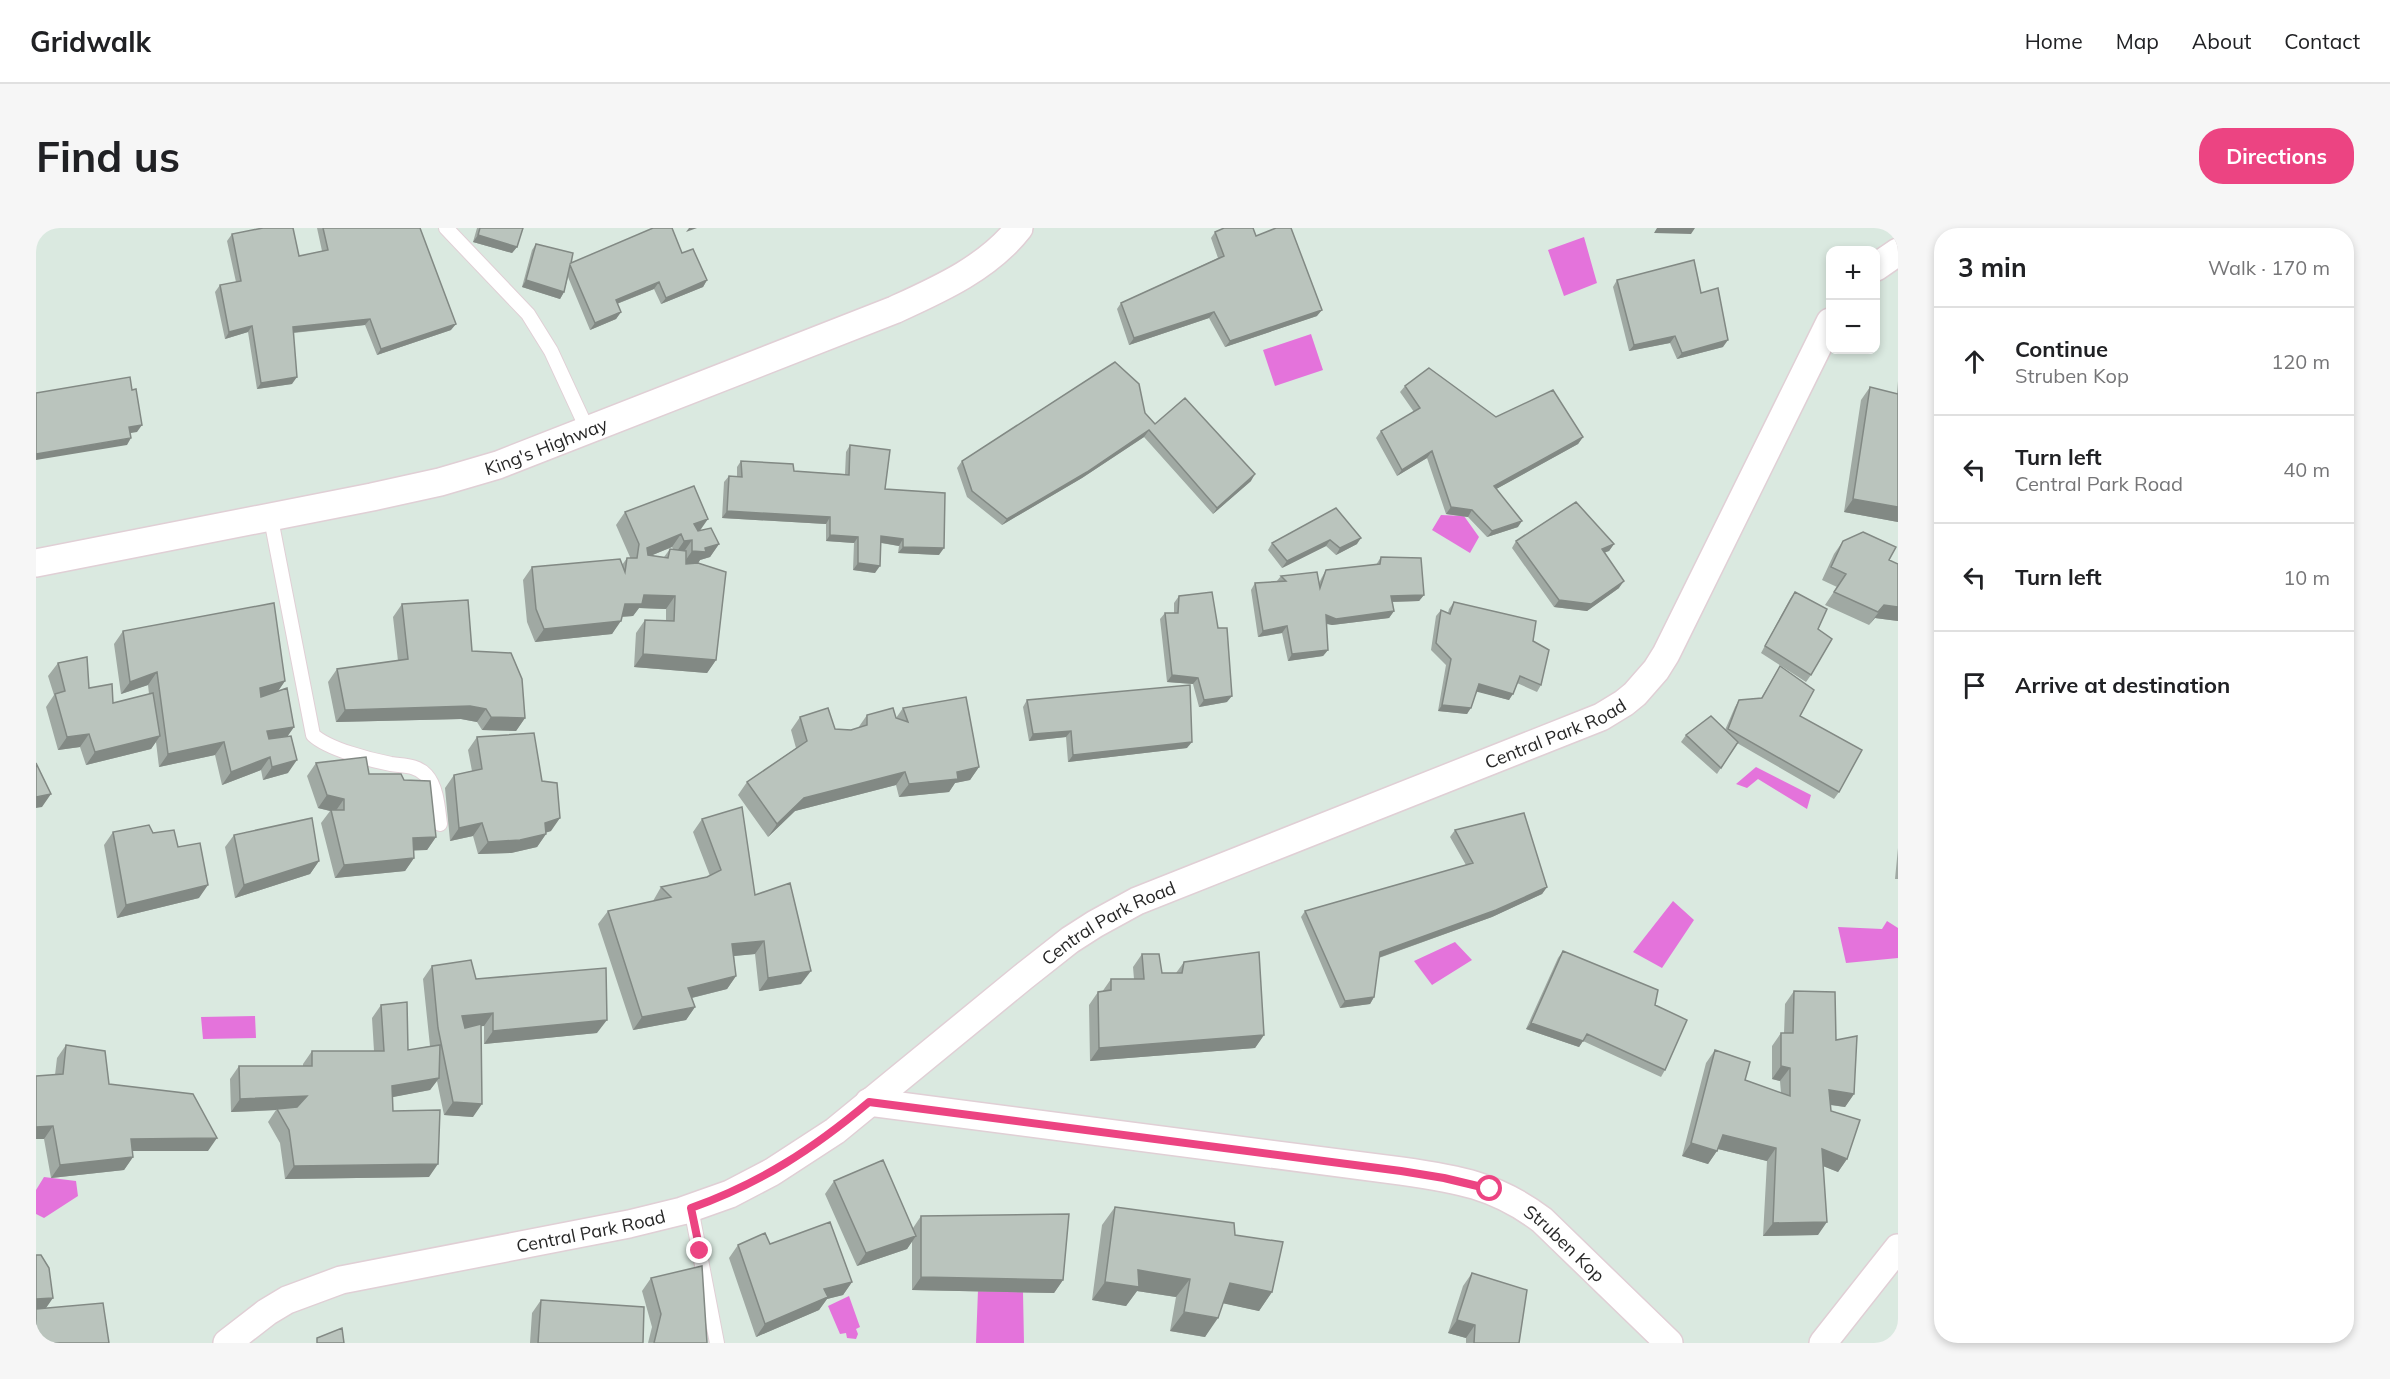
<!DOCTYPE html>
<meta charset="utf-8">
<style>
:root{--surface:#fff;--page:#f6f6f6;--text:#202124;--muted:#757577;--line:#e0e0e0;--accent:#ec4482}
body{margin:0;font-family:Mulish,sans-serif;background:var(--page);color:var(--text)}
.controls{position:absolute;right:18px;top:18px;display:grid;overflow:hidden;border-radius:12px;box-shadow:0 3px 9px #0003}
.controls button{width:54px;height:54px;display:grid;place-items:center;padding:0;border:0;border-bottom:2px solid var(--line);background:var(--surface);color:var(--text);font:30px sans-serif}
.stop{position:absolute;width:18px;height:18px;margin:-14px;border:4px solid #ec4482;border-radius:50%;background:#fff}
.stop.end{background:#ec4482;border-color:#fff;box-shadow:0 2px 6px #0008}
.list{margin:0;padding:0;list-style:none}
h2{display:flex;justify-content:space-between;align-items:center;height:78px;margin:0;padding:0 24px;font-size:26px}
h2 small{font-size:20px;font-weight:400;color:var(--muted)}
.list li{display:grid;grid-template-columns:39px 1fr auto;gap:18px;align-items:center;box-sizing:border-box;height:108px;padding:0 24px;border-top:2px solid var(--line)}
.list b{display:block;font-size:22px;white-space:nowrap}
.list p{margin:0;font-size:20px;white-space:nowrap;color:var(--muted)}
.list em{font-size:20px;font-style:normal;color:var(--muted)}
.icon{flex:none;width:33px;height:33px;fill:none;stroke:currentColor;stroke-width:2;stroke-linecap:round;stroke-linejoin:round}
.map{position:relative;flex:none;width:1862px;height:1115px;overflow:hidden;border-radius:24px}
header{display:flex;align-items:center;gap:36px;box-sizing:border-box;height:84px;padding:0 30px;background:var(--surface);border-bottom:2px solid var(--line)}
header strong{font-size:28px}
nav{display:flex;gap:33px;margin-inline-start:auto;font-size:21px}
.intro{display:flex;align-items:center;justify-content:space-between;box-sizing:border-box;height:144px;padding:0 36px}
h1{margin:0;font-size:42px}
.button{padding:15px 27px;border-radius:24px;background:var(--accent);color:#fff;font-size:21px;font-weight:700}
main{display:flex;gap:36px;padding:0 36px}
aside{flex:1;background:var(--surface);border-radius:24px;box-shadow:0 3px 9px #0003}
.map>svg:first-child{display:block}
.water{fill:#e473db}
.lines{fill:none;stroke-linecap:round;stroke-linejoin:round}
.service-casing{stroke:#e0cfd5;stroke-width:16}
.minor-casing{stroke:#e0cfd5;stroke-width:30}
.service{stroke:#fff;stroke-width:14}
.minor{stroke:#fff;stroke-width:27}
.wall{fill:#a0a9a3;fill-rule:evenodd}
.shaded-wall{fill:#828984}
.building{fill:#bac4bd;stroke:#828984;stroke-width:1.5}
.route{stroke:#ec4482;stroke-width:8}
.labels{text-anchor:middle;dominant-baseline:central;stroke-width:6;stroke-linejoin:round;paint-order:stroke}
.street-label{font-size:18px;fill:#272727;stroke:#fff}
</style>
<header>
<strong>Gridwalk</strong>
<nav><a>Home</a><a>Map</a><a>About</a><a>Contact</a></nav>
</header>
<div class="intro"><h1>Find us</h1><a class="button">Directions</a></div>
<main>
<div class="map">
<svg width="1862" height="1115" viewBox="0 0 1862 1115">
<rect width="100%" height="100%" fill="#dae9e0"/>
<path class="water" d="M1548 9 1561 55 1528 68 1512 22Z
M1275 106 1287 142 1239 158 1227 122Z
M1405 287 1428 288 1443 309 1434 325 1396 302Z
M1720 539 1775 567 1771 581 1722 551 1711 560 1700 556Z
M1637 673 1658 692 1626 740 1597 724Z
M1851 693 1862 700V730L1810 735 1802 699 1846 701Z
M1419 714 1436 732 1396 757 1378 733Z
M219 788 220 810 167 811 165 789Z
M8 949 40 953 42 968 8 990 0 986V962Z
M942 1062 987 1064 988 1115H940Z
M813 1068 824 1099 820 1101 822 1106 820 1111 811 1110 810 1105 804 1106 792 1078Z"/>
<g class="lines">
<g class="service-casing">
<path id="service" d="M410 0 492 86 515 123 552 203
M235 291 277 507C292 521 334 532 355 536 367 538 381 537 390 547 401 559 402 581 404 596
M655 980 681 1115"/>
</g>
<g class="minor-casing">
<g id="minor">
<path d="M1840 39 1862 24"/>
<path id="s1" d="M0 335 336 269 404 254 462 237 858 82C902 62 952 40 983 0"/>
<path id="s2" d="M833 874 1365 943C1421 951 1460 957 1506 992L1633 1115"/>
<path id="s3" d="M191 1115 231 1084 251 1072 305 1052 593 996 646 983 694 966 736 944 799 903 987 749 1034 712 1059 696 1101 673 1565 489 1588 475 1599 466 1620 442 1630 426 1794 94"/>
<path d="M1787 1115 1862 1020"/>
</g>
</g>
<use href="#service" class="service"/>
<use href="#minor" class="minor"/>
</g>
<path class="wall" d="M281 0H384L415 102 341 127 329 97 258 105 256 156 221 161 212 104 189 111 179 64 184 57 200 54 191 13 196 6 263 28 286 23Z
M441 0H487L481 19 476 25 437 14Z
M1179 4 1220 8 1281 88 1189 119 1173 90 1093 117 1081 81 1085 75 1182 30 1175 10Z
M500 16 535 35 646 25 671 52 667 59 625 76 618 61 581 76 585 84 580 91 554 102 532 49 528 64 524 71 486 59 496 22Z
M1581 52 1665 65 1687 119 1641 131 1634 115 1593 123 1577 59Z
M1862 153V294L1808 284 1825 172 1834 159 1861 166Z
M1369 158 1460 189 1547 209 1542 216 1460 261 1482 299 1451 309 1432 289 1410 286 1391 230 1361 248 1340 210 1345 203 1378 184 1364 164Z
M1109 185 1119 196 1215 253 1177 286 1108 209 1046 250 966 297 931 269 921 240 926 233Z
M814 217 849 261 903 327 862 325 863 318 845 315 839 345 817 342 818 315 790 313V296L686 290 688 254 693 248 701 249V239L705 233 758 243 809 246 810 224Z
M1300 280 1321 316 1300 327 1290 318 1246 340 1232 322 1236 315Z
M589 284 664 302 683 316 674 329 664 332 662 335 680 432 671 445 598 439 600 405 609 392 630 393V381L603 380 597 388 586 389 576 406 499 414 491 394 487 352 496 339 586 337 591 330H594V329L580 297ZM636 319 637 321H634L628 329 614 328Z
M1480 313 1578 316 1573 323 1569 324 1583 360 1551 383 1518 379 1476 320Z
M1807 313 1862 336V393L1839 390 1833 397 1789 377 1801 359 1786 352 1798 326Z
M1345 329 1388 367 1383 373 1356 374 1358 383 1353 390 1296 397 1290 396 1292 422 1287 428 1252 433 1246 405 1222 409 1215 362 1219 355 1240 354 1245 348 1283 355 1286 349 1290 342 1340 337Z
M1759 364 1782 401 1775 447 1770 454 1725 425 1754 371Z
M1143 368 1191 474 1163 479 1157 456 1131 454 1124 391 1129 385H1138V375Z
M1418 374 1497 413 1505 457 1501 464 1481 455 1473 472 1441 463 1431 486 1402 483 1410 437 1395 422 1400 388 1405 382 1412 385 1413 381Z
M366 376 436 423 489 490 480 503 446 502 441 494 425 491 300 494 292 454 301 441 362 433 357 389Z
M87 403 249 453 242 463 258 499 251 508 252 545 227 552 225 542 186 557 179 527 123 539 120 514 115 521 50 537 44 519 22 522 10 479 18 467 12 448 22 435 53 460 77 475 113 466 112 457 85 466 78 416Z
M1744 438 1764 488 1803 564 1798 571 1701 515 1681 546 1645 514 1650 507 1689 502 1699 479 1703 472 1725 470Z
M991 472 1151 520 1032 534 1030 509 993 513 987 479Z
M867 480 943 539 934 552 919 555 913 564 863 569 860 557 759 583 732 609 702 567 711 554 760 520 755 502 764 489 799 501 815 502 822 500 831 487 860 490Z
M441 509 506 553 515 603 510 604V606L501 619 475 625 442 626 437 608 414 613 409 560 418 547 436 543 432 522Z
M280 535 333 546 368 552 400 609 391 622H377L378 630 369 643 299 650 285 595 294 583 282 580 271 548Z
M666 591 719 667 765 756 723 763 719 726 698 728 700 748 691 761 656 770 659 779 650 792 597 802 562 696 572 683 617 673 625 659 674 648 657 604Z
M1419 602 1511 659 1506 666 1456 689 1343 730 1338 769 1334 776 1304 780 1265 689 1269 683 1430 637 1414 609Z
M77 604 117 605 142 619 163 670 81 690 68 617Z
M198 607 283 633 274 646 199 670 189 619Z
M1862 620V651H1859Z
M1527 723 1619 777 1629 842 1625 849 1547 813 1543 819 1490 801 1522 730Z
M1106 726 1126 745H1140L1148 734 1228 807 1219 820 1054 833 1053 777 1062 764H1066L1075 751H1098L1097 739Z
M396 738 440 751 561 805 448 816V798H445L437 889 408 887 401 853 394 862 356 869 357 883 393 949 249 951 244 915 232 894 240 882 195 884 194 851 203 838H267V836L276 823H338L336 790 345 777 372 822 394 818 387 751Z
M1758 763 1800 812 1818 866 1809 879 1794 877 1795 883 1811 931 1802 944 1787 938 1782 1007 1727 1008 1731 933 1682 921 1672 936 1646 928 1670 835 1679 822 1709 852 1745 865 1744 853 1736 851V818L1745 805H1748L1749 776Z
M30 817 73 856 172 923H96L97 929 88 942 15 950 8 911H0V848L19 847 21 830Z
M798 953 877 1000 885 988 1027 1052 1018 1065 876 1062V1013L871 1021 821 1038 789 966Z
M1079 979 1199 1007 1236 1064 1223 1083 1187 1075 1169 1109 1134 1103 1140 1069 1101 1063 1090 1078 1056 1072 1066 997Z
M734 1016 816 1054 807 1067 791 1071 783 1082 720 1109 693 1030 702 1017Z
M1436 1045 1483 1115H1430V1110L1412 1105 1427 1058Z
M615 1050 671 1115H612L616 1099 606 1063Z
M505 1072 607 1115H494L496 1085Z"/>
<path class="shaded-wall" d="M653 0H661L650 4Z
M1621 0H1659L1655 6 1618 5Z
M442 7 481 19 476 25 437 14Z
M490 52 528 64 524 71 486 59Z
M671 52 667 59 625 76 630 70Z
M623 54 618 61 575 78 580 72Z
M1286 82 1281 88 1189 119 1194 113Z
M585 84 580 91 554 102 559 95Z
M1178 84 1173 90 1093 117 1098 110Z
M334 91 329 97 253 105 257 99Z
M420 96 415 102 341 127 345 121Z
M216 98 212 104 189 111 193 104Z
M1639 108 1634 115 1593 123 1598 117Z
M1692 112 1687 119 1641 131 1646 125Z
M261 149 256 156 221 161 225 155Z
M106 197 101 204 89 206 93 199Z
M1113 202 1108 209 1046 250 966 297 971 291Z
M1547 209 1542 216 1453 265 1458 258Z
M95 210 91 217 0 232V226Z
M1396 223 1391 230 1361 248 1366 242Z
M1219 246 1215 253 1177 286 1181 280Z
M1817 271 1862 279V294L1808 284Z
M1415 279 1436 282 1432 289 1410 286Z
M691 283 794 289 790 296 686 290Z
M672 291 663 304 649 309 658 296Z
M1486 293 1482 299 1451 309 1456 303Z
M645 306 636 319 602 333 611 320Z
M794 307 822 309 818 315 790 313Z
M845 308 867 311 863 318 841 314Z
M1325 310 1321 316 1300 327 1304 320Z
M656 312 647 325 639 326 648 313Z
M1294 312 1290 318 1246 340 1251 333Z
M683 316 674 329 664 332 661 337 647 336 656 323Z
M1578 316 1573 323 1562 327 1566 321Z
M867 319 908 320 903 327 862 325Z
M822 335 844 338 839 345 817 342Z
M1588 353 1583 360 1551 383 1518 379 1523 372Z
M608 367 639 368 630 381 603 380 597 388 580 389 589 376Z
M1388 367 1383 373 1351 374 1355 368Z
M1848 377 1862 379V393L1839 390 1833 397Z
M1358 383 1353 390 1296 397 1285 394 1290 387Z
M585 393 576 406 499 414 508 401Z
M1251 398 1246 405 1222 409 1227 403Z
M1292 422 1287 428 1252 433 1256 426Z
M607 426 680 432 671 445 598 439Z
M121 444 112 457 85 466 94 454Z
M1136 447 1162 450 1157 456 1131 454Z
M249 453 240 466 215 473 224 460Z
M1443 456 1477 466 1473 472 1438 463Z
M1196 468 1191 474 1163 479 1168 472Z
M1406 477 1435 480 1431 486 1402 483Z
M434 478 450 481 441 494 425 491 300 494 309 482Z
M455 489 489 490 480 503 446 502Z
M258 499 249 512 222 516 231 503Z
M1035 503 1030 509 993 513 997 506Z
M53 506 44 519 22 522 31 509Z
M124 508 115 521 50 537 59 524Z
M188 514 179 527 123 539 132 526Z
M1156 514 1151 520 1032 534 1037 527Z
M234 529 225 542 186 557 195 544Z
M261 532 252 545 227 552 236 539Z
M943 539 934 552 919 555 913 564 863 569 873 556Z
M869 544 860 557 759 583 732 609 741 596 768 570Z
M15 566 6 579 0 580V569Z
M291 567 308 571 299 584 282 580Z
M524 590 515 603 500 608 509 595Z
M446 595 437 608 414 613 423 600Z
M510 606 501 619 475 625 442 626 452 614Z
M400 609 391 622 368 623 377 610Z
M378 630 369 643 299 650 308 637Z
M283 633 274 646 199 670 208 657Z
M172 657 163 670 81 690 90 677Z
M1511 659 1506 666 1456 689 1339 731 1344 724Z
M728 713 719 726 687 729 696 716Z
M775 743 765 756 723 763 732 750Z
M700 748 691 761 643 773 652 760Z
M1338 769 1334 776 1304 780 1309 773Z
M659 779 650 792 597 802 606 789Z
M457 785 448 798 417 801 426 788Z
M571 792 561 805 448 816 457 803Z
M1495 795 1547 813 1543 819 1490 801Z
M1228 807 1219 820 1054 833 1063 820Z
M1745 838 1754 840 1744 853 1736 851Z
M403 850 394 862 347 871 356 858Z
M1793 862 1818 866 1809 879 1784 875Z
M271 868 262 881H241L240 882 195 884 204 871Z
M417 874 446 876 437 889 408 887Z
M17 898 8 911H0V899Z
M1687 907 1740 920 1731 933 1678 920Z
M181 910 172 923H86L95 911Z
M1655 915 1681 923 1672 936 1646 928Z
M1786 921 1811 931 1802 944 1777 934Z
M97 929 88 942 15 950 24 937Z
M402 936 393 949 249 951 258 938Z
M1791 994 1782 1007 1727 1008 1737 995Z
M880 1008 871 1021 821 1038 830 1025Z
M1102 1042 1154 1051 1140 1069 1101 1063 1090 1078 1056 1072 1069 1054Z
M885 1049 1027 1052 1018 1065 876 1062Z
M816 1054 807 1067 791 1071 783 1082 720 1109 729 1096 788 1061Z
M1194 1055 1236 1064 1223 1083 1181 1074Z
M17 1070 8 1083 0 1084V1071Z
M1148 1084 1182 1090 1169 1109 1134 1103Z
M1421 1092 1439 1097 1430 1110 1412 1105Z"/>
<path class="building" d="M227 0H257L263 28 292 22 287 0H384L420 96 345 121 334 91 257 99 261 149 225 155 216 98 193 104 184 57 205 53 196 6Z
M444 0H487L481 19 442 7Z
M617 0H636L646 25 657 21 671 52 630 70 623 54 580 72 585 84 559 95 534 37 528 64 490 52 500 16 537 25 535 35Z
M1188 0H1217L1220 8 1240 0H1255L1286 82 1194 113 1178 84 1098 110 1085 75 1188 28 1179 4Z
M1658 32 1665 65 1682 60 1692 112 1646 125 1639 108 1598 117 1581 52Z
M1079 134 1103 156 1109 185 1119 196 1149 170 1219 246 1181 280 1113 202 1051 244 971 291 936 263 926 233Z
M1393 140 1460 189 1517 162 1547 209 1458 258 1486 293 1456 303 1436 282 1415 279 1396 223 1366 242 1345 203 1384 180 1369 158Z
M94 149 96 162 100 161 106 197 93 199 95 210 0 226V165Z
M1834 159 1862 166V279L1817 271Z
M814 217 854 222 849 261 909 265 908 320 867 319V311L845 308 844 338 822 335V309L794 307V289L691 283 693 248 706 249 705 233 757 236 758 243 813 247Z
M658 258 672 291 658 296 662 303 675 300 683 316 669 320 670 324 656 323V312L648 313 645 306 611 320 612 327 632 330 634 321 650 323V336L662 335 690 344 680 432 607 426 609 392 638 393 639 368 608 367 606 376H589L585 393 508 401 500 381 496 339 584 331 589 344 591 330H601L603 316 589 284Z
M1540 274 1578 316 1566 321 1588 353 1555 376 1523 372 1480 313Z
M1300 280 1325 310 1304 320 1294 312 1251 333 1236 315Z
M1827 304 1860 319 1853 332 1862 336V379L1848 377 1842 384 1798 364 1810 346 1795 339 1807 313Z
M1345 329 1385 330 1388 367 1355 368 1358 383 1300 391 1290 387 1292 422 1256 426 1251 398 1227 403 1219 355 1250 353 1245 348 1281 344 1284 360 1290 342 1344 336Z
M1176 364 1182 400H1191L1196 468 1168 472 1162 450 1136 447 1129 385H1142L1143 368Z
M1759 364 1791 381 1782 401 1796 411 1775 447 1729 418Z
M432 372 436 423 475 425 486 451 489 490 455 489 450 481 434 478 309 482 301 441 372 431 366 376Z
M1418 374 1500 393 1497 413 1513 422 1505 457 1484 448 1477 466 1443 456 1435 480 1406 477 1415 431 1400 415 1405 382 1414 386Z
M238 375 249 453 224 460 225 469 251 460 258 499 231 503 233 511 255 508 261 532 236 539 234 529 195 544 188 514 132 526 121 444 94 454 87 403Z
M51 429 53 460 76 456 77 475 117 465 124 508 59 524 53 506 31 509 19 466 29 463 22 435Z
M1744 438 1778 462 1764 488 1826 522 1803 564 1692 501 1703 472 1726 470Z
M1154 457 1156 514 1037 527 1035 503 997 506 991 472Z
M930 469 943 539 921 544 922 551 873 556 869 544 768 570 741 596 711 554 771 513 764 489 792 480 799 501 815 502 831 497V487L857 480 860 490 872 494 867 480Z
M1675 488 1702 514 1685 540 1650 507Z
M498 505 506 553 521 555 524 590 509 595 510 606 484 612 452 614 446 595 423 600 418 547 446 541 441 509Z
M330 529 333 546H365L368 552 394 553 400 609 377 610 378 630 308 637 295 582H308V571L291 567 280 535Z
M0 535 15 566 0 569Z
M706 579 719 667 754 655 775 743 732 750 728 713 696 716 700 748 652 760 659 779 606 789 572 683 635 669 625 659 671 649 685 642 666 591Z
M1488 585 1511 659 1460 682 1344 724 1338 769 1309 773 1269 683 1437 635 1419 602Z
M276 590 283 633 208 657 198 607Z
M113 597 117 605 138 602 142 619 164 615 172 657 90 677 77 604Z
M1527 723 1622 762 1619 777 1651 792 1629 842 1551 806 1547 813 1495 795Z
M1223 724 1228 807 1063 820 1062 764 1075 762V751H1108L1106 726H1123L1126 745H1146L1148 734Z
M435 732 440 751 570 740 571 792 457 803V785L426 788 429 800 445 796 446 876 417 874 402 800 396 738Z
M1758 763 1799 764 1800 812 1821 808 1818 866 1793 862 1795 883 1824 892 1811 931 1786 921 1791 994 1737 995 1740 920 1687 907 1681 923 1655 915 1679 822 1714 834 1709 852 1754 868V840L1745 838V805H1757Z
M371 774 372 822 404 817 403 850 356 858 357 883 404 882 402 936 258 938 253 902 241 881 261 879 271 868 204 871 203 838H276V823H348L345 777Z
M30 817 69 823 73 856 157 866 181 910 95 911 97 929 24 937 17 898 0 899V848L27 846Z
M847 932 880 1008 830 1025 798 953Z
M1079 979 1198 995 1199 1007 1247 1014 1236 1064 1194 1055 1182 1090 1148 1084 1154 1051 1102 1042 1103 1059 1069 1054Z
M1033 986 1027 1052 885 1049V988Z
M794 994 816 1054 788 1061 792 1069 729 1096 702 1017 729 1005 734 1016Z
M0 1027H5L13 1040 17 1070 0 1071Z
M666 1038 671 1115H618L625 1086 615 1050Z
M1436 1045 1491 1062 1483 1115H1438L1439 1097 1421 1092Z
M505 1072 608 1079 607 1115H502Z
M67 1075 73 1115H0V1081Z
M306 1100 308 1115H281V1110Z"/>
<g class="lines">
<path class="route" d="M664 1023 655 980C725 955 777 921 833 874L1365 943 1408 950 1454 961"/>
</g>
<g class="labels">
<g class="street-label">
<text stroke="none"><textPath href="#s1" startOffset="524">King's Highway</textPath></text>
<text stroke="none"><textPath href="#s3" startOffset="1484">Central Park Road</textPath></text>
<text stroke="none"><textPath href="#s3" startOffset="998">Central Park Road</textPath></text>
<text stroke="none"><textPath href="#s3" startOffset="386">Central Park Road</textPath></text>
<text stroke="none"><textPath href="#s2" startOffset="720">Struben Kop</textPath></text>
</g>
</g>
</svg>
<div class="controls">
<button>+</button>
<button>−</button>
</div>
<div class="stop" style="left:1454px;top:961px"></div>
<div class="stop end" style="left:664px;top:1023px"></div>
</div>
<aside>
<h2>3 min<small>Walk · 170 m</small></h2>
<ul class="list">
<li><svg class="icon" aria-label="ahead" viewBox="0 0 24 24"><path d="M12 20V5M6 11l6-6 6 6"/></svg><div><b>Continue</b><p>Struben Kop</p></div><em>120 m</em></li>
<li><svg class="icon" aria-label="left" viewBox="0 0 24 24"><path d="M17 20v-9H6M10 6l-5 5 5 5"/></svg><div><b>Turn left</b><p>Central Park Road</p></div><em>40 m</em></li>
<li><svg class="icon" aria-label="left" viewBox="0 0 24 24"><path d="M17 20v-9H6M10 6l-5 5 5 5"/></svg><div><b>Turn left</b></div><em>10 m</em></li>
<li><svg class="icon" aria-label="arrive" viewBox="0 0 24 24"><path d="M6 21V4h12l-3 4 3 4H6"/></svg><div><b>Arrive at destination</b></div></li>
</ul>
</aside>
</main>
